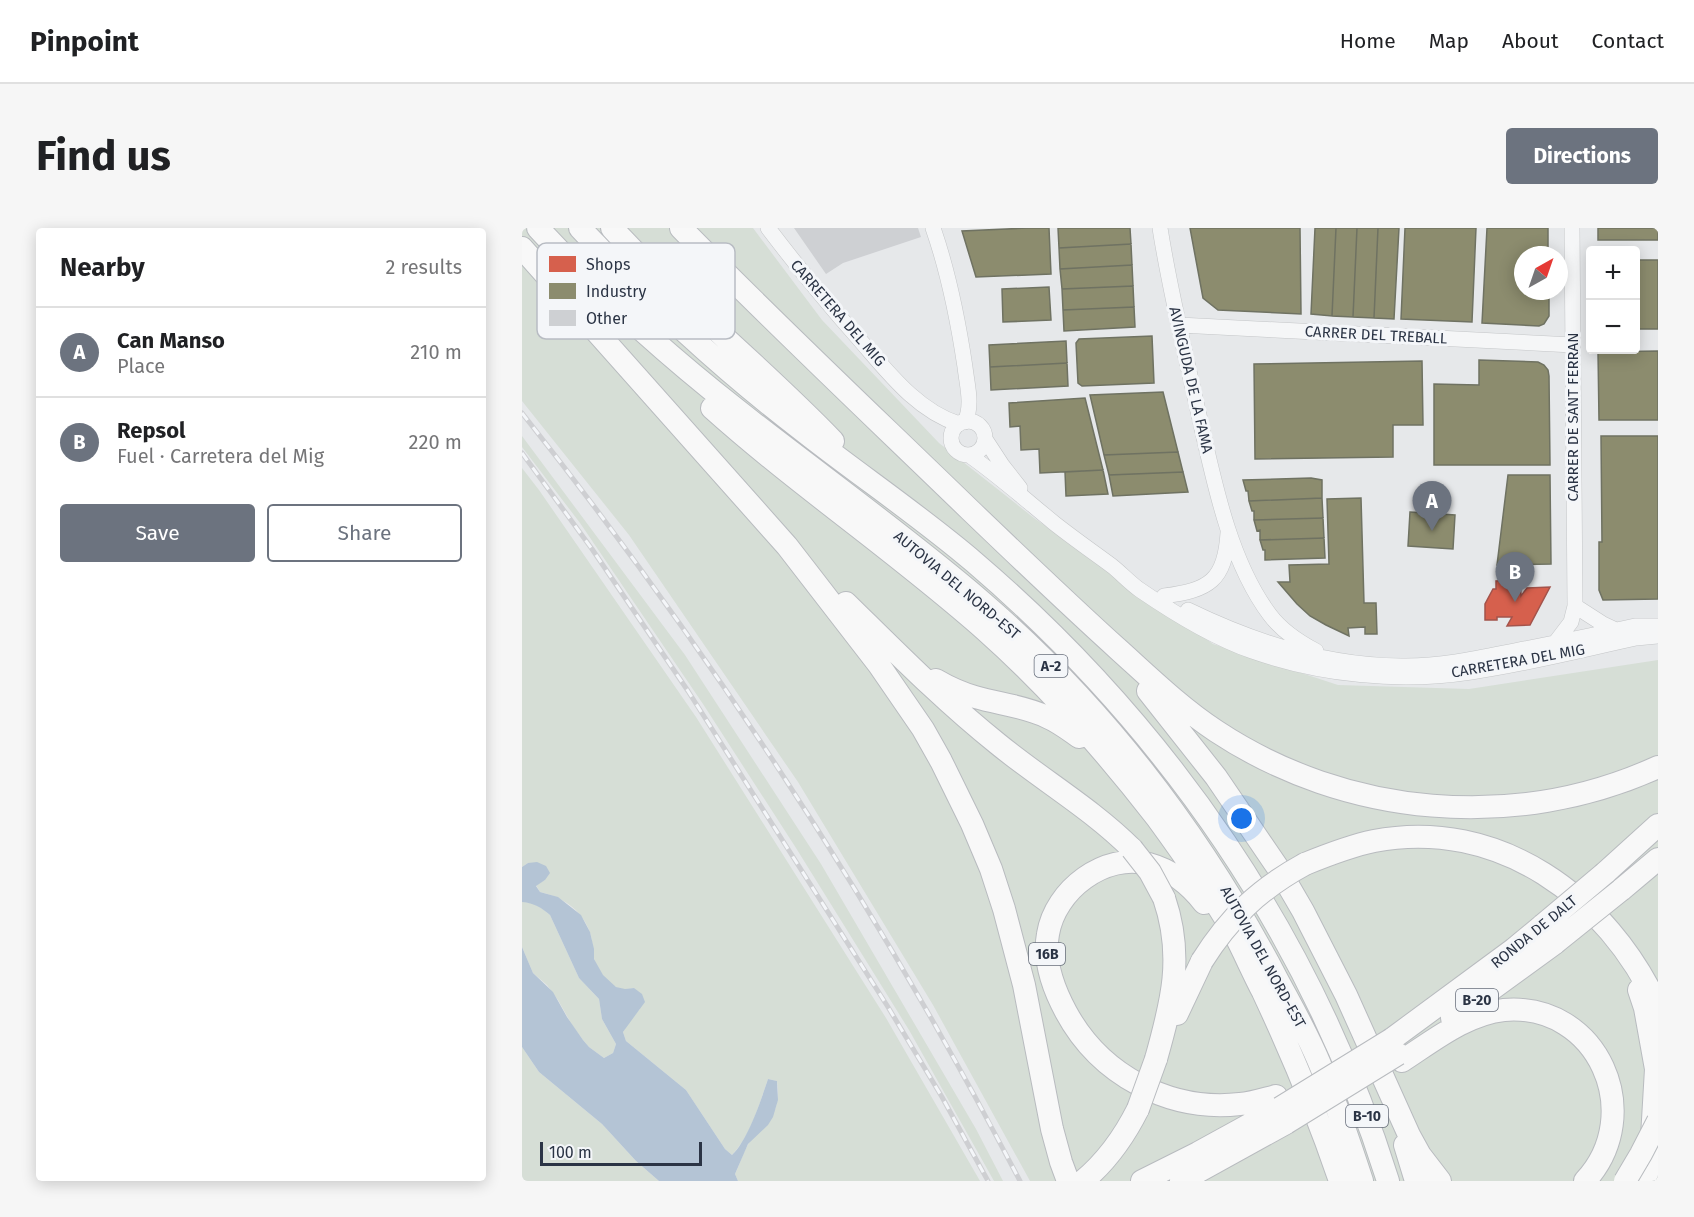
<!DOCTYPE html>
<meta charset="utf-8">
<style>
:root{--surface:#fff;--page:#f6f6f6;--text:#202124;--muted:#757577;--line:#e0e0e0;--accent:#6c737f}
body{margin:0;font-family:"Fira Sans",sans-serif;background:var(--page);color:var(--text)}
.controls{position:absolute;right:18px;top:18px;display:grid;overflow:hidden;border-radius:6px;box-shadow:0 3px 15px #0003}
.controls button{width:54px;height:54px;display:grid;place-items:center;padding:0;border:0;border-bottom:2px solid var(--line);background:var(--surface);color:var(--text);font:30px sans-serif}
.compass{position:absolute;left:992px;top:18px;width:54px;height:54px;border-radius:50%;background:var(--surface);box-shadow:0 3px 15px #0003;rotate:40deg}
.scale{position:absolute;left:18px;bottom:15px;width:162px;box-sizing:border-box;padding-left:6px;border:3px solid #2b3445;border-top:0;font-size:16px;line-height:21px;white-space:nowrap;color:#2b3445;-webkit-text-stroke:4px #f4f6f9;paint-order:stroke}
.you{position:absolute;left:720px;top:591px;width:21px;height:21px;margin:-15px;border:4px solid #fff;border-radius:50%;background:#1a73e8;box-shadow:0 0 0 9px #1a73e833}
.badge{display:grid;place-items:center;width:39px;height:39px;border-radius:50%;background:var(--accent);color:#fff;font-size:20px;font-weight:700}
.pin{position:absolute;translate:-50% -50px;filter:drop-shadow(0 2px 3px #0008)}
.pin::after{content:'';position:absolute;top:32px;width:21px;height:18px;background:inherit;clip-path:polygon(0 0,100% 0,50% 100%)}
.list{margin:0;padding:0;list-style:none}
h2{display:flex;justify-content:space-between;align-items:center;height:78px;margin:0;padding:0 24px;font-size:26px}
h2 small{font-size:20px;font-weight:400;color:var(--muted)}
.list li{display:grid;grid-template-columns:39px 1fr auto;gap:18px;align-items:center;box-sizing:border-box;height:90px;padding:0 24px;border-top:2px solid var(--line)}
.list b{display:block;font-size:22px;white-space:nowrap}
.list p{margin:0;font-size:20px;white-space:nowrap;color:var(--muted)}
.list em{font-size:20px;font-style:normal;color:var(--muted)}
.actions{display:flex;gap:12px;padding:18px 24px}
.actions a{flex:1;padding:14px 0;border:2px solid var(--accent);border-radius:6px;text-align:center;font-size:21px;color:var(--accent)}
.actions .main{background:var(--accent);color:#fff}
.map{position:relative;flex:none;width:1136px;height:953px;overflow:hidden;border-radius:6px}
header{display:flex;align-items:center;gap:36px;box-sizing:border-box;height:84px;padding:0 30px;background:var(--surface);border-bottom:2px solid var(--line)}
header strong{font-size:28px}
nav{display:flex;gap:33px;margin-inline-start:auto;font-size:21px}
.intro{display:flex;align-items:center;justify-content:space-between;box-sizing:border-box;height:144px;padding:0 36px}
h1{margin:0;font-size:42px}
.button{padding:15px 27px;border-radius:6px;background:var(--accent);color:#fff;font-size:21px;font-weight:700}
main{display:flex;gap:36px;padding:0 36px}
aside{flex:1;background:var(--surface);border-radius:6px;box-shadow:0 3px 15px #0003}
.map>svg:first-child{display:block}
.green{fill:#d6ded6}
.water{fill:#b4c4d5}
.shops{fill:#d6604d;stroke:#a3534b;stroke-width:1.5}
.industry{fill:#8c8c6e;stroke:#6f7262;stroke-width:1.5}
.building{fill:#ced0d3}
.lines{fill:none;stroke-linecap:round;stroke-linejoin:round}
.minor-casing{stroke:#c4c6c8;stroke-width:16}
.highway-casing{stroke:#b8bbbf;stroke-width:24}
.minor{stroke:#f5f6f7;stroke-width:15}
.highway{stroke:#f8f8f8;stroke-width:22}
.rail-casing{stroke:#cecfd2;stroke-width:5}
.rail{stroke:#f4f6f9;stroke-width:3;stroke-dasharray:9;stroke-linecap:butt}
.highway-bridge-casing{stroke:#b8bbbf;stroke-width:24;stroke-linecap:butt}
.highway-bridge{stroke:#f8f8f8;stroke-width:22}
.labels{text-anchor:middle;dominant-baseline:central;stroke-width:6;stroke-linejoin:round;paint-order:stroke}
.shield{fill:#f4f6f9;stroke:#676e7b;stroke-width:1.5}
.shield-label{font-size:14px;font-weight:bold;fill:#2b3445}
.street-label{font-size:15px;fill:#2b3445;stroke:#f4f6f9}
.key{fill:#f4f6f9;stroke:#b8bcc3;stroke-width:1.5}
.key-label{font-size:16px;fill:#2b3445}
</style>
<header>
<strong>Pinpoint</strong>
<nav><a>Home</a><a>Map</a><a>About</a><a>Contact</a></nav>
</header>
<div class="intro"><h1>Find us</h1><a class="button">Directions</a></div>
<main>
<aside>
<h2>Nearby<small>2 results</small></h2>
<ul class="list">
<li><span class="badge">A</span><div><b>Can Manso</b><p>Place</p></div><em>210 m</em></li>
<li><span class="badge">B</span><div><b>Repsol</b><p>Fuel · Carretera del Mig</p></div><em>220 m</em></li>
</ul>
<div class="actions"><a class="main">Save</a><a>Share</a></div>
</aside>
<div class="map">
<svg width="1136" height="953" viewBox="0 0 1136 953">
<rect width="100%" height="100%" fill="#e6e8ea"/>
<path class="green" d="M0 0H231L300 92 417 215 512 290 691 416 816 457 947 461 1136 432V953H508L411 777 276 554 107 307 0 173Z
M0 208 163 427 299 636 454 901 481 953H472L387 802 274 620 181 476 58 295 0 219Z
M0 240 17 262 174 489 364 790 458 953H216L213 946C218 936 221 924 227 915 245 891 260 887 255 853L246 851C237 877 229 907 210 927L203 921 164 862 104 813 101 804 106 795 118 781 112 760C106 761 99 762 94 759 84 754 73 740 72 730 70 720 71 711 67 702 59 681 40 669 18 664L14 657 23 652 6 635 0 639Z
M0 674C12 674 20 680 28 687L57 750 77 771 80 791 94 816 91 825 82 830 67 819 61 812 50 797 36 772 25 757 11 745 0 719Z
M0 819 17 844 80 896 114 933 137 953H0Z"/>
<path class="water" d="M15 634 24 638 28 645 23 652 14 658 18 664 36 669 59 687 68 704 72 721V731L81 747 94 759 103 761 112 760 120 766 123 774 101 804 104 813 164 862 203 921 210 927C226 912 239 872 246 851L255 853 256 872 251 889 246 897 226 916 213 946 216 953H137L114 933 80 896 17 844 0 819V719L11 745 31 764 45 789 61 812 67 819 82 830 91 825 94 816 80 791 77 771 57 750 28 687C20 680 12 675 0 674V639L6 635Z"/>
<path class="shops" d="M998 352 999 368 1005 360 1028 359 1008 397 985 398 990 389H975V392H963V376L971 361H974V353Z"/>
<path class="industry" d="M506 0H527L529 46 454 49 440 3Z
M536 0H608L609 16 537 20Z
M668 0H778L779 86 696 82 681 70Z
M793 0H814L810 88 789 86Z
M814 0H835L831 89 810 88Z
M835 0H856L852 90 831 89Z
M856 0H877L872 91 852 90Z
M883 0H954L950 94 879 91Z
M965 0H1026V27H1001V63H1027V88L1022 96 1017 98 960 95Z
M1076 0H1136V12H1076Z
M609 16 610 37 538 41 537 20Z
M1114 32H1136V101H1114Z
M610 37 611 58 540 61 538 41Z
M611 58 612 79 541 82 540 61Z
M527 59 529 92 481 94 480 61Z
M612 79 613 99 542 103 541 82Z
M630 108 632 155 560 158 556 155 554 115 557 111Z
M544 113 545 135 468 139 467 117Z
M1136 123V192H1077L1076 124Z
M957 132 1016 134 1022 137 1026 142 1027 148 1028 237H912V156L957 157Z
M900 133 901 197H871V229L733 231 732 136Z
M545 135 546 158 469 162 468 139Z
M641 164 656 224 582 227 568 167Z
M563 170 581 242 518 245 517 221 499 222 498 198 488 199 487 175Z
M1079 208H1136V371L1081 372 1077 362V314H1080Z
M656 224 661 244 587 247 582 227Z
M581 242 586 266 544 268 543 244Z
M661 244 666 264 591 268 587 247Z
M986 247H1028L1029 336 975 337Z
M789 250 800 252V270L727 273 726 263H724L721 252Z
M800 270 801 290 732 292V283H730L727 273Z
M839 270 842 375H854L855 406H843V399L826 400 827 408 804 397 788 388 775 376 756 354H768L767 337 807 336 805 271Z
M888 284 933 287 931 321 886 318Z
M801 290 802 310 738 312V302L735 303 732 292Z
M802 310 803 330 743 332V322H741L738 312Z"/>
<path class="building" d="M272 0H396L399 9 321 35 304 46Z"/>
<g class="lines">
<g class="minor-casing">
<path id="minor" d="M246 0C275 38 305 75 337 111 365 143 395 183 437 196
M411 0C427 46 436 92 443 139 445 157 451 177 443 194
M638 0C647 58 661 116 674 174 690 243 705 330 748 387 760 403 777 414 794 423
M657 97 1051 117
M429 210a17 17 0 1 1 34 0a17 17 0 1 1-34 0Z
M463 211 480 237 498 260
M447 227C477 248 504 272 532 295 551 310 571 324 590 338 600 346 608 355 618 362 653 386 690 409 730 423 799 447 877 455 949 444 1005 436 1059 422 1114 410L1136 408
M642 368C687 362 703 353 706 305
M1053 378 1081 396 1096 403
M666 382C734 415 807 439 884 438 921 438 957 430 992 423 1033 415 1073 407 1113 398H1136
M1033 415 1049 394 1053 378 1050 0"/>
</g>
<g class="highway-casing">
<path id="highway" d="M16 0C77 66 145 127 215 182 296 246 381 306 459 373 582 479 680 608 755 751 771 781 789 812 801 844 816 880 828 916 840 953
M58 0C127 73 200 141 280 202 337 247 397 287 452 334 646 500 790 710 866 953
M90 0C159 75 240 139 311 213
M159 0C253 96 351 188 448 282 497 329 546 376 597 422 628 450 659 480 694 503 824 589 993 604 1136 539
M0 20 265 318 357 437 401 501 419 533 450 596 469 641 482 681 502 757 530 901 539 934 546 953
M190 180C277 258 375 324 463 402 526 458 583 523 635 590 662 627 689 665 712 705 722 724 731 745 741 764 770 826 796 888 818 953
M324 375C374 424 422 473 476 516 520 552 570 581 610 621
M414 452C426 459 439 465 453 469 477 476 502 478 525 489 537 494 547 502 557 509
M626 463 694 549 756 640 781 683 824 767 887 907 898 927 918 953
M783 636C805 627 828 618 852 613 976 589 1086 669 1136 779
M1083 645 1136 597
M1099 662 1136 631
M682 675C668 657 649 642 627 636 583 624 533 662 526 706 521 733 531 760 544 784 578 847 647 884 718 876 730 875 742 871 754 868
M1117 762 1123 780 1134 841 1129 926 1126 953
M655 786 680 733
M930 790 1033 715
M870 811 992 721 1021 697
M634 831C650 774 662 728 642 670
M880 833C911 813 944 786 982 782 1076 774 1125 886 1063 953
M883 917 894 953
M561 953C585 933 602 909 616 881
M620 953 676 925 758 880
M659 953 764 895"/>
</g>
<use href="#minor" class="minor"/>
<use href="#highway" class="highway"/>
<g class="rail-casing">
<path id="rail" d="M0 185C189 424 357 682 498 953
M0 225 70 321 166 463 366 779 420 869 466 953"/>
</g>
<use href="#rail" class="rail"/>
<g class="highway-bridge-casing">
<path id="highway-bridge" d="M610 621 628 644 642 670
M1021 697 1083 645
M1033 715 1099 662
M680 733C707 690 737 661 783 636
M758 880 870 811
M616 881 634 831
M764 895 876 826
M1103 953 1119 926 1136 893"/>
</g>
<use href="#highway-bridge" class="highway-bridge"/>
</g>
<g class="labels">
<g class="shield">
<rect x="512.5" y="427" width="33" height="22" rx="4.5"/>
<rect x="507" y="715" width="36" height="22" rx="4.5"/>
<rect x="934" y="761" width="42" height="22" rx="4.5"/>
<rect x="824" y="877" width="42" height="22" rx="4.5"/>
</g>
<g class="shield-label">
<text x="529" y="438">A-2</text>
<text x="525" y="726">16B</text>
<text x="955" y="772">B-20</text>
<text x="845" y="888">B-10</text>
</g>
<g class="street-label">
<text transform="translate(316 85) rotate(49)">CARRETERA DEL MIG</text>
<text transform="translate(854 107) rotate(3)">CARRER DEL TREBALL</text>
<text transform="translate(669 152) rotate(77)">AVINGUDA DE LA FAMA</text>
<text transform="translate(1051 189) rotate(-90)">CARRER DE SANT FERRAN</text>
<text transform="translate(435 357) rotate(40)">AUTOVIA DEL NORD-EST</text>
<text transform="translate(996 433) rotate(-10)">CARRETERA DEL MIG</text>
<text transform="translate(1012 704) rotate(-39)">RONDA DE DALT</text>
<text transform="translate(741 729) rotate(61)">AUTOVIA DEL NORD-EST</text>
</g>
</g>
<rect x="15" y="15" width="198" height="96" rx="9" class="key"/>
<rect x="27" y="28" width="27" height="16" fill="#d6604d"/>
<rect x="27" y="55" width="27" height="16" fill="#8c8c6e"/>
<rect x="27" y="82" width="27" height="16" fill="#ced0d3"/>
<g class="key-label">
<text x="64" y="42">Shops</text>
<text x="64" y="69">Industry</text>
<text x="64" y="96">Other</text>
</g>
</svg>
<div class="controls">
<button>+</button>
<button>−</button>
</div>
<svg class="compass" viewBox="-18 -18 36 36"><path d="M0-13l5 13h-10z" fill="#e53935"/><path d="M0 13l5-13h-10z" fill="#757577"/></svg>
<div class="scale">100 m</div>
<div class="you"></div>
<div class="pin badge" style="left:910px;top:303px">A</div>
<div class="pin badge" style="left:993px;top:374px">B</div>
</div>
</main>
